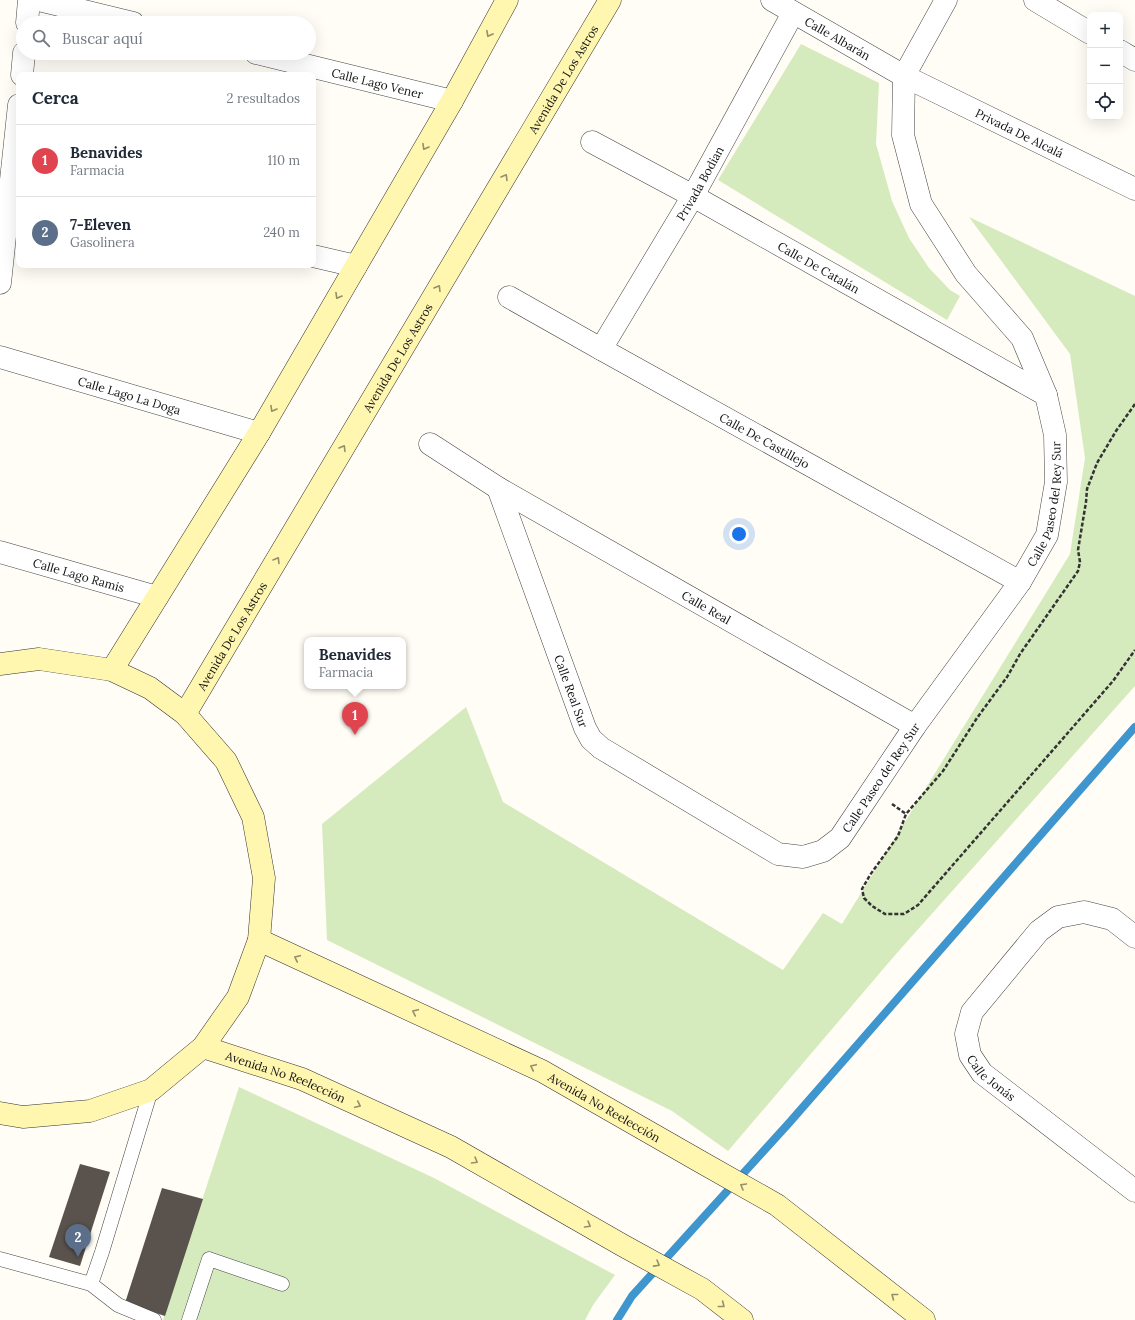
<!DOCTYPE html>
<html lang="es">
<meta charset="utf-8">
<style>
:root{--surface:#fff;--page:#f6f6f7;--text:#1f2937;--muted:#747a83;--line:#e0e1e3;--accent:#c4262e}
body{margin:0;font-family:Lora,serif;background:var(--page);color:var(--text)}
.controls{position:absolute;right:12px;top:12px;display:grid;overflow:hidden;border-radius:8px;box-shadow:0 4px 16px #0002}
.controls button{width:36px;height:36px;display:grid;place-items:center;padding:0;border:0;border-bottom:1px solid var(--line);background:var(--surface);color:var(--text);font:20px sans-serif}
.you{position:absolute;left:739px;top:534px;width:14px;height:14px;margin:-10px;border:3px solid #fff;border-radius:50%;background:#1a73e8;box-shadow:0 0 0 6px #1a73e833}
.badge{display:grid;place-items:center;width:26px;height:26px;border-radius:50%;background:var(--accent);color:#fff;font-size:13px;font-weight:700}
.pin{position:absolute;translate:-50% -33px;filter:drop-shadow(0 1px 2px #0008)}
.pin::after{content:'';position:absolute;top:21px;width:14px;height:12px;background:inherit;clip-path:polygon(0 0,100% 0,50% 100%)}
.popup{position:absolute;left:304px;top:637px;width:102px;height:52px;box-sizing:border-box;display:grid;place-content:center;border-radius:8px;background:var(--surface);filter:drop-shadow(0 1px 3px #0005);font-size:13px;white-space:nowrap;color:var(--muted)}
.popup b{font-size:15px;color:var(--text)}
.popup::after{content:'';position:absolute;left:50%;top:100%;margin-left:-8px;border:8px solid transparent;border-top-color:var(--surface)}
.list{margin:0;padding:0;list-style:none}
h2{display:flex;justify-content:space-between;align-items:center;height:52px;margin:0;padding:0 16px;font-size:17px}
h2 small{font-size:13px;font-weight:400;color:var(--muted)}
.list li{display:grid;grid-template-columns:26px 1fr auto;gap:12px;align-items:center;box-sizing:border-box;height:72px;padding:0 16px;border-top:1px solid var(--line)}
.list b{display:block;font-size:15px;white-space:nowrap}
.list p{margin:0;font-size:13px;white-space:nowrap;color:var(--muted)}
.list em{font-size:13px;font-style:normal;color:var(--muted)}
.icon{flex:none;width:22px;height:22px;fill:none;stroke:currentColor;stroke-width:2;stroke-linecap:round;stroke-linejoin:round}
.map{position:relative;flex:none;width:1135px;height:1320px;overflow:hidden}
.search{position:absolute;background:var(--surface);box-shadow:0 4px 16px #0002;left:16px;top:16px;width:300px;height:44px;display:flex;align-items:center;gap:10px;box-sizing:border-box;padding:0 14px;border-radius:22px;color:var(--muted);font-size:15px}
.panel{position:absolute;background:var(--surface);box-shadow:0 4px 16px #0002;left:16px;top:72px;width:300px;height:196px;border-radius:8px}
.map>svg:first-child{display:block}
.green{fill:#d5ebbd}
.lines{fill:none;stroke-linecap:round;stroke-linejoin:round}
.stream{stroke:#3f96cf;stroke-width:8}
.building{fill:#5a524d}
.service-casing{stroke:#444;stroke-width:15}
.minor-casing{stroke:#444;stroke-width:23}
.secondary-casing{stroke:#333;stroke-width:23}
.path{stroke:#333;stroke-width:2.5;stroke-dasharray:4 2;stroke-linecap:butt}
.service{stroke:#fff;stroke-width:14}
.minor{stroke:#fff;stroke-width:22}
.secondary{stroke:#fff6b0;stroke-width:22}
.oneway{stroke:#948f68}
.labels{text-anchor:middle;dominant-baseline:central;stroke-width:4;stroke-linejoin:round;paint-order:stroke}
.street-label{font-size:12px;fill:#111;stroke:#fff}
</style>
<div class="map">
<svg width="1135" height="1320" viewBox="0 0 1135 1320">
<rect width="100%" height="100%" fill="#fffdf5"/>
<path class="green" d="M801 44 879 83 876 144 892 201 909 238 929 268 950 290 960 296 947 320 718 180Z
M969 217 1135 296V686L896 954 728 1151 672 1111 327 940 322 824 466 707 503 802 783 970 823 913 842 924 1070 554 1085 458 1070 354Z
M239 1087 434 1178 615 1275 593 1305 585 1320H163Z"/>
<g class="lines">
<path class="stream" d="M617 1320 632 1296 789 1123 1135 727"/>
</g>
<path class="building" d="M80 1164 110 1172 80 1266 49 1257Z
M162 1188 203 1199 165 1316 125 1303Z"/>
<g class="lines">
<g class="service-casing">
<path id="service" d="M0 1259 91 1284 102 1252 151 1090
M91 1284 118 1305 154 1320
M189 1320 209 1259 282 1284"/>
</g>
<g class="minor-casing">
<g id="minor">
<path d="M39 0 133 23"/>
<path id="s1" d="M772 0 904 76 1135 189"/>
<path d="M1035 0 1090 33"/>
<path d="M27 23 29 0"/>
<path d="M1120 51 1135 60"/>
<path id="s2" d="M256 53 452 101"/>
<path d="M22 75 24 53"/>
<path id="s3" d="M592 142 693 196 1046 395"/>
<path d="M313 256 356 266"/>
<path d="M0 283 19 105"/>
<path id="s4" d="M509 297 601 349 1020 582"/>
<path id="s5" d="M601 349 693 196 793 13"/>
<path id="s6" d="M0 357 259 433"/>
<path id="s7" d="M430 444 498 488 915 726"/>
<path id="s8" d="M498 488 585 728 591 739 601 748 778 854 803 857 823 851 840 838 915 726 1020 582 1047 535 1056 482 1055 435 1046 395 1022 338 966 274 921 204 903 135 904 76 946 0"/>
<path id="s9" d="M0 552 157 597"/>
<path id="s10" d="M1135 937 1112 919 1084 912 1058 917 1039 931 972 1012 966 1034 970 1055 982 1073 1135 1191"/>
</g>
</g>
<g class="secondary-casing">
<g id="secondary">
<path d="M0 664 39 659 112 670 150 688 185 714 226 761 253 817 264 878 259 940 238 997 203 1047 151 1090 90 1111 23 1117 0 1113"/>
<path d="M112 670 259 433 452 101 507 0"/>
<path id="s11" d="M185 714 610 0"/>
<path id="s12" d="M259 940 542 1071 701 1162 777 1205 924 1320"/>
<path id="s13" d="M203 1047 302 1079 451 1147 622 1245 702 1289 742 1320"/>
</g>
</g>
<path class="path" d="M1135 404 1116 431 1097 463 1087 489 1086 502 1078 550 1080 562 1078 571 1020 654 1007 677 977 718 943 771 906 814 898 836 870 875 862 889 864 898 872 906 885 914H904L918 905 1113 681 1135 650
M892 804 906 814"/>
<use href="#service" class="service"/>
<use href="#minor" class="minor"/>
<use href="#secondary" class="secondary"/>
</g>
<defs><path id="oneway-chevron" d="M-2-3.5L2.5 0L-2 3.5" fill="none" stroke-width="1.6" stroke-linecap="round" stroke-linejoin="round"/></defs>
<g class="oneway">
<use href="#oneway-chevron" transform="translate(489 34) rotate(119)"/>
<use href="#oneway-chevron" transform="translate(425 147) rotate(120)"/>
<use href="#oneway-chevron" transform="translate(505 177) rotate(-59)"/>
<use href="#oneway-chevron" transform="translate(438 288) rotate(-59)"/>
<use href="#oneway-chevron" transform="translate(338 296) rotate(120)"/>
<use href="#oneway-chevron" transform="translate(273 409) rotate(120)"/>
<use href="#oneway-chevron" transform="translate(343 448) rotate(-59)"/>
<use href="#oneway-chevron" transform="translate(277 560) rotate(-59)"/>
<use href="#oneway-chevron" transform="translate(297 958) rotate(-155)"/>
<use href="#oneway-chevron" transform="translate(415 1012) rotate(-155)"/>
<use href="#oneway-chevron" transform="translate(533 1067) rotate(-155)"/>
<use href="#oneway-chevron" transform="translate(358 1105) rotate(25)"/>
<use href="#oneway-chevron" transform="translate(475 1161) rotate(30)"/>
<use href="#oneway-chevron" transform="translate(743 1186) rotate(-150)"/>
<use href="#oneway-chevron" transform="translate(588 1225) rotate(30)"/>
<use href="#oneway-chevron" transform="translate(657 1264) rotate(29)"/>
<use href="#oneway-chevron" transform="translate(894 1296) rotate(-142)"/>
<use href="#oneway-chevron" transform="translate(722 1305) rotate(38)"/>
</g>
<g class="labels">
<g class="street-label">
<text stroke="none"><textPath href="#s1" startOffset="76">Calle Albarán</textPath></text>
<text stroke="none"><textPath href="#s11" startOffset="739">Avenida De Los Astros</textPath></text>
<text stroke="none"><textPath href="#s2" startOffset="125">Calle Lago Vener</textPath></text>
<text stroke="none"><textPath href="#s1" startOffset="281">Privada De Alcalá</textPath></text>
<text stroke="none"><textPath href="#s5" startOffset="193">Privada Bodian</textPath></text>
<text stroke="none"><textPath href="#s3" startOffset="259">Calle De Catalán</textPath></text>
<text stroke="none"><textPath href="#s11" startOffset="415">Avenida De Los Astros</textPath></text>
<text stroke="none"><textPath href="#s6" startOffset="135">Calle Lago La Doga</textPath></text>
<text stroke="none"><textPath href="#s4" startOffset="293">Calle De Castillejo</textPath></text>
<text stroke="none"><textPath href="#s8" startOffset="952">Calle Paseo del Rey Sur</textPath></text>
<text stroke="none"><textPath href="#s9" startOffset="82">Calle Lago Ramis</textPath></text>
<text stroke="none"><textPath href="#s7" startOffset="321">Calle Real</textPath></text>
<text stroke="none"><textPath href="#s11" startOffset="91">Avenida De Los Astros</textPath></text>
<text stroke="none"><textPath href="#s8" startOffset="216">Calle Real Sur</textPath></text>
<text stroke="none"><textPath href="#s8" startOffset="628">Calle Paseo del Rey Sur</textPath></text>
<text stroke="none"><textPath href="#s10" startOffset="289">Calle Jonás</textPath></text>
<text stroke="none"><textPath href="#s13" startOffset="88">Avenida No Reelección</textPath></text>
<text stroke="none"><textPath href="#s12" startOffset="384">Avenida No Reelección</textPath></text>
</g>
</g>
</svg>
<div class="controls">
<button>+</button>
<button>−</button>
<button><svg class="icon" aria-label="locate" viewBox="0 0 24 24"><circle cx="12" cy="12" r="6"/><path d="M12 2v4M12 18v4M2 12h4M18 12h4"/></svg></button>
</div>
<div class="you"></div>
<div class="pin badge" style="left:355px;top:735px;background:#e0444e">1</div>
<div class="popup"><b>Benavides</b>Farmacia</div>
<div class="pin badge" style="left:78px;top:1257px;background:#5c6f8a">2</div>
<div class="search"><svg class="icon" aria-label="search" viewBox="0 0 24 24"><circle cx="10" cy="10" r="6"/><path d="M15 15l6 6"/></svg>Buscar aquí</div>
<section class="panel">
<h2>Cerca<small>2 resultados</small></h2>
<ul class="list">
<li><span class="badge" style="background:#e0444e">1</span><div><b>Benavides</b><p>Farmacia</p></div><em>110 m</em></li>
<li><span class="badge" style="background:#5c6f8a">2</span><div><b>7-Eleven</b><p>Gasolinera</p></div><em>240 m</em></li>
</ul>
</section>
</div>
